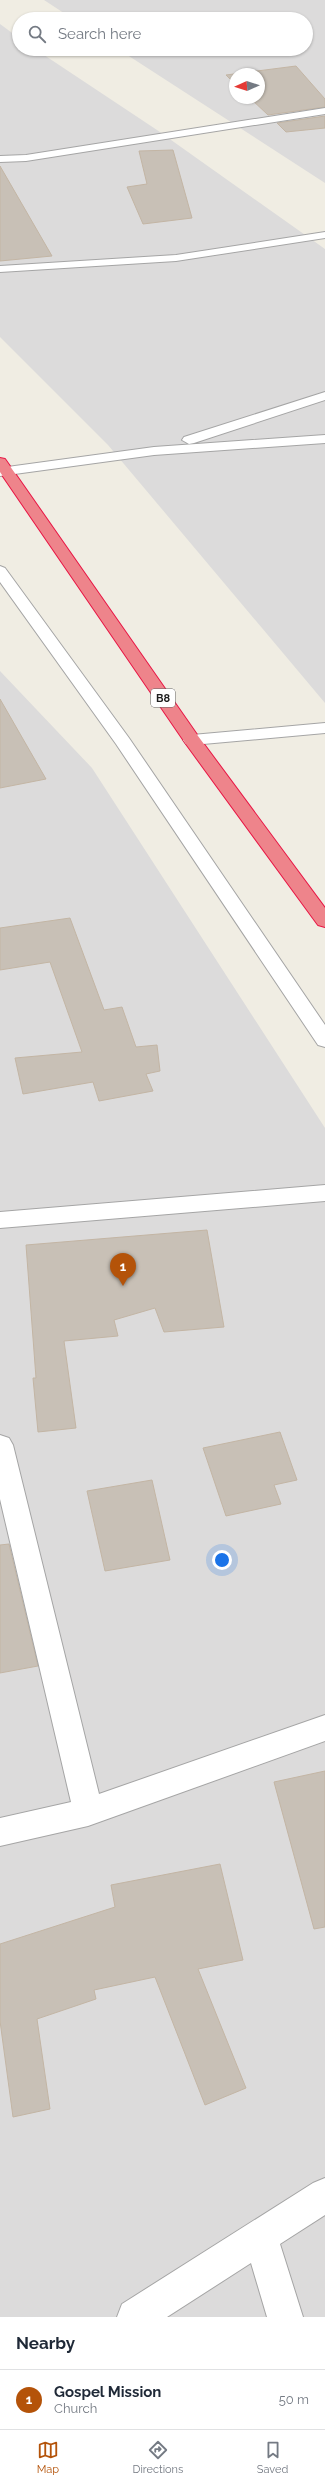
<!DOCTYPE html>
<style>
:root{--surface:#fff;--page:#f2f2f3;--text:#1f2937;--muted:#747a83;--line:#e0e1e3;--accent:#b45309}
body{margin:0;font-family:Raleway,sans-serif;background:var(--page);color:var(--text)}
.compass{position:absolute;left:229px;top:68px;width:36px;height:36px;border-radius:50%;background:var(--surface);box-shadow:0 1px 3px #0004;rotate:267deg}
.you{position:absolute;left:222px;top:1560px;width:14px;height:14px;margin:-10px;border:3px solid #fff;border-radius:50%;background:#1a73e8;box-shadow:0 0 0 6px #1a73e833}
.badge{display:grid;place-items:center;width:26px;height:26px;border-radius:50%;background:var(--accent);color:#fff;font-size:13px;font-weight:700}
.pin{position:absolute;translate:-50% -33px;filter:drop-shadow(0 1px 2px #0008)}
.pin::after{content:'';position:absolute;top:21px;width:14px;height:12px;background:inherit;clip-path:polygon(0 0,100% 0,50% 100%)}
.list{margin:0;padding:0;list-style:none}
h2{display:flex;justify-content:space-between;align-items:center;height:52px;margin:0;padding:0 16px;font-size:17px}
h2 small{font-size:13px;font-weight:400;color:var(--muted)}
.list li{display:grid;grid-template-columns:26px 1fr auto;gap:12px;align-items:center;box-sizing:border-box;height:60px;padding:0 16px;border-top:1px solid var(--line)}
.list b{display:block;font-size:15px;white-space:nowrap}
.list p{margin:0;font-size:13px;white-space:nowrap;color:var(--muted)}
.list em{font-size:13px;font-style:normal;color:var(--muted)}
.icon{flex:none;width:22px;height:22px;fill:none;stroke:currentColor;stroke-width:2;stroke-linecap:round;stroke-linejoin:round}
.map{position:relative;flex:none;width:325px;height:2317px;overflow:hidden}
.search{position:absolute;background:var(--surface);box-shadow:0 1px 3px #0004;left:12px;right:12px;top:12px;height:44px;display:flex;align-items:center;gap:10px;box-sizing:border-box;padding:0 14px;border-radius:22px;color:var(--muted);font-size:15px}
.sheet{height:112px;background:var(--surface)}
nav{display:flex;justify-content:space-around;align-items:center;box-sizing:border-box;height:56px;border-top:1px solid var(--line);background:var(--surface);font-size:11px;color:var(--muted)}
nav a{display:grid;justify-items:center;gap:2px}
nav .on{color:var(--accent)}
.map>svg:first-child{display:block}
.residential{fill:#dcdbdb;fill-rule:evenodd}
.building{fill:#c8c0b6;stroke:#c3b5a4}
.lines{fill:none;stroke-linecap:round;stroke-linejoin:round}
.minor-casing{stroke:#a5a5a5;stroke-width:2}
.highway-casing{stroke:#e81645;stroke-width:2}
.minor{fill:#fff;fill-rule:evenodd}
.highway{fill:#ee848b;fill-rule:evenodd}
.labels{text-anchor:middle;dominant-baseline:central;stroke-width:3;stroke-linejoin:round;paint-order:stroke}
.shield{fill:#fff;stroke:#626262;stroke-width:1}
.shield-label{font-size:11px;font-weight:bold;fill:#1e1e1e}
</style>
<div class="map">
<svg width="325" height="2317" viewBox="0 0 325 2317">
<rect width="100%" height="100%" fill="#f0ede3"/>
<path class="residential" d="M44 0H325V183L118 49H306V19H73ZM235 74H259V98H235Z
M0 24 19 38V49H35L157 130 325 249V703L108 445 0 337Z
M0 671 92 768 325 1128V2317H0Z"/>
<path class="building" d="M296 66 325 99V107L268 115 250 98H259V74H235V84L226 75Z
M325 116V128L286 132 277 123Z
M173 150 192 218 143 224 127 187 147 184 139 151Z
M0 166 52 256 0 261Z
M0 699 46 779 0 788Z
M70 918 104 1010 122 1007 136 1047 157 1045 160 1071 146 1074 153 1091 99 1101 93 1082 23 1094 15 1058 82 1052 50 962 0 970V928Z
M207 1230 224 1327 164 1332 155 1308 114 1320 118 1336 64 1341 76 1428 38 1432 33 1378H36L26 1245Z
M280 1432 297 1480 274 1485 281 1504 226 1516 203 1448Z
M152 1480 170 1560 105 1571 87 1491Z
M9 1544 38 1666 0 1673V1545Z
M325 1771V1927L314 1929 274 1782Z
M220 1864 243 1960 198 1969 246 2088 205 2105 155 1977 94 1990 96 1999 37 2019 50 2109 13 2117 0 2021V1944L115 1907 111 1885Z"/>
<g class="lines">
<g class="minor-casing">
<path id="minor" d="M325 108V114L26 161 0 162V156L26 155Z
M325 232V238L176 261 0 272V266L176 255Z
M325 392V400L194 443 189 444 182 440 184 437Z
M325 435V443L154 455 0 476V468L154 447Z
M0 566 5 568 129 738 325 1025V1047L318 1045 116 744 0 582Z
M325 723V733L192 745 186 744 183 740 186 736 192 735Z
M325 1185V1201L0 1228V1212Z
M0 1435 9 1438 13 1445 99 1794 325 1715V1741L88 1826 0 1846V1818L71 1802 0 1499Z
M325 2178V2215L280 2244 303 2317H267L251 2263 167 2317H117L122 2304 313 2183Z"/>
</g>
<g class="highway-casing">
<path id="highway" d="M0 458 5 459 198 736 325 908V927L318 925 186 744 0 472Z"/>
</g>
<use href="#minor" class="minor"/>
<use href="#highway" class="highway"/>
</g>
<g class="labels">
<rect class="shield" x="151" y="689" width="24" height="18" rx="3"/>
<g class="shield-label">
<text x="163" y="698">B8</text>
</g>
</g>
</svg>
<svg class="compass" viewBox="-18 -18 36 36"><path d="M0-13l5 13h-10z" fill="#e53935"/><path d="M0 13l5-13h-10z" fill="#747a83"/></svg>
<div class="you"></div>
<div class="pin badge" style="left:123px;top:1286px">1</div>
<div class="search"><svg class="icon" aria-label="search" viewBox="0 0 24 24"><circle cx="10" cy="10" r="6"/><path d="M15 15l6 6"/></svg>Search here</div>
</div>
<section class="sheet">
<h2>Nearby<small></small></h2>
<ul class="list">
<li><span class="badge">1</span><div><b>Gospel Mission</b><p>Church</p></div><em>50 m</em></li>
</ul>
</section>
<nav>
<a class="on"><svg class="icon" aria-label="map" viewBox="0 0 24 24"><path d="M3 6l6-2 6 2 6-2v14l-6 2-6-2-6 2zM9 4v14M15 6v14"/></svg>Map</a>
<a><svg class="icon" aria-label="directions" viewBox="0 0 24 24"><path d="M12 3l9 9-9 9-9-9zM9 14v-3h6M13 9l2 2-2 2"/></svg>Directions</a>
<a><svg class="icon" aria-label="saved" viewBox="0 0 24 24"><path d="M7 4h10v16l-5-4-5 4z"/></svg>Saved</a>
</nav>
